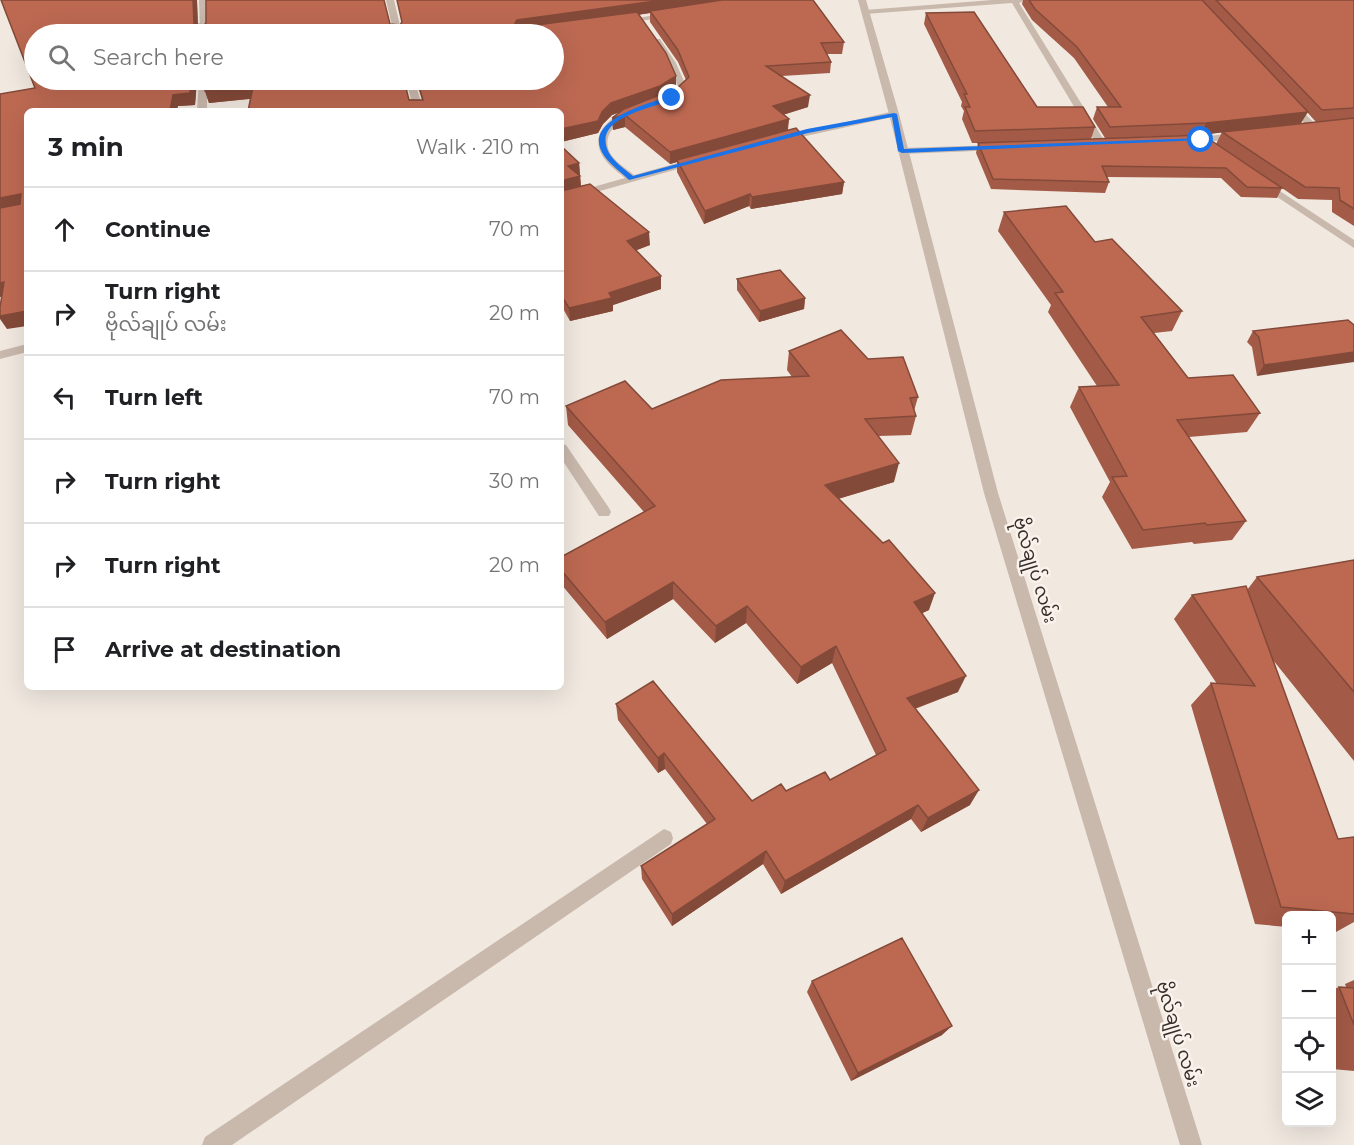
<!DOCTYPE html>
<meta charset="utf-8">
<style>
:root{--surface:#fff;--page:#f6f6f6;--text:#202124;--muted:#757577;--line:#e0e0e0}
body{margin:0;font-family:Montserrat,"Noto Sans Myanmar",sans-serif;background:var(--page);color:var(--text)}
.controls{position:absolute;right:18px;bottom:18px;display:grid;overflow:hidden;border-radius:9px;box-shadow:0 6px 24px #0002}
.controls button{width:54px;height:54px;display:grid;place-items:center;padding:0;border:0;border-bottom:2px solid var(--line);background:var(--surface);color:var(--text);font:30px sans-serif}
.stop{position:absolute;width:18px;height:18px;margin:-14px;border:4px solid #1a73e8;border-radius:50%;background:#fff}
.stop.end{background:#1a73e8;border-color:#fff;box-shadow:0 2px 6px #0008}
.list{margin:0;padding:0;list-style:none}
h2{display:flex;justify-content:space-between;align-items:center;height:78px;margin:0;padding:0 24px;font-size:26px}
h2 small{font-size:20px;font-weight:400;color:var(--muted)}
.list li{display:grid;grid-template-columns:39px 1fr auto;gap:18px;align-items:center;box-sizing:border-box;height:84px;padding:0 24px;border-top:2px solid var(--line)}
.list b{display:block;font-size:22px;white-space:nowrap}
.list p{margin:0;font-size:20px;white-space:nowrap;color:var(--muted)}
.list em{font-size:20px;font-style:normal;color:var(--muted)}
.icon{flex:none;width:33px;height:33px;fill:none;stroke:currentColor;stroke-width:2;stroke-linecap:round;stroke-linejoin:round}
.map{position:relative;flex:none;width:1354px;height:1145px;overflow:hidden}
.search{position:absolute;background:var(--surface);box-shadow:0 6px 24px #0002;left:24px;top:24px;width:540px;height:66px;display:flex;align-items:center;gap:15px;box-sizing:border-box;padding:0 21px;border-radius:33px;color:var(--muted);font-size:22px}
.panel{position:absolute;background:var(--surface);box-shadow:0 6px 24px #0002;left:24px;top:108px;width:540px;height:582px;border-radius:9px}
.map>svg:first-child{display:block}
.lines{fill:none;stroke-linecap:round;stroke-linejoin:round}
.minor{fill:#c9b8ac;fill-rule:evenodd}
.tertiary{fill:#c9b8ac;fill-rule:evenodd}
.wall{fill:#a35a47;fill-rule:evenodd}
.shaded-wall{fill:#844a39}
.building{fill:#bd6952;stroke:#844a39;stroke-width:1.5}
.route{fill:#1a73e8}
.labels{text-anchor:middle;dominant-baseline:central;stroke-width:5;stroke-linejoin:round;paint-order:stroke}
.street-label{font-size:18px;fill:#382e2b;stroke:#f9f3ec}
</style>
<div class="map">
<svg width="1354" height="1145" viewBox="0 0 1354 1145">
<rect width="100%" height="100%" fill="#f1e9e0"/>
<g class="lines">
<path class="minor" d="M199 0H207L208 34H200Z
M386 0H394L402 34H394Z
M992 0H1026L1019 3 1107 145 1105 147 1097 145 1012 3 865 14 861 12 865 10Z
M669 13H672V17L621 23 617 21Z
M657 39H660L676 63 687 88 682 96 675 100 668 98 679 88 668 63 653 41Z
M199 80H207V111H197Z
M406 80H414L424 111H414Z
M1287 101H1293L1316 125V129H1310L1287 105Z
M629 110 632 111V115C616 121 599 138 612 156 618 164 627 169 634 175L696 158 701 161 699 163 561 202V196L625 178C617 171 606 164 601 153 591 133 611 116 629 110Z
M894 111 897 112V116L783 141 778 138Z
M1237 133 1242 136 1240 138 1189 144 1184 141 1189 138Z
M997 145 1000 146V150L902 154 897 151 902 148Z
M1263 180 1354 240V248L1259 185 1258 183Z
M27 344V352L0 359V351Z
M561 443 566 445 609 508 611 512 609 516H599L561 458Z
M664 829 671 832 673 838 671 844 232 1145H202L205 1137Z"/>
<path class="tertiary" d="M858 0H866L899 114 998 493 1202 1145H1180L984 493 889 114Z"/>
</g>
<path class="wall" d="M1 0H197L198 25H400L813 0 844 42 842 54H827L831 62 830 73 782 76 808 107 783 115 789 119 788 130 844 182 842 194 751 209 749 206 704 224 677 172V162L670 164 625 127 613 130 620 112 612 115 603 124 598 133 561 142V111L250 99 209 103 205 91 422 100 416 80H554L34 34 197 80 195 105 178 106 7 329 2 297H0V94L35 88ZM650 13V22L678 62 686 80 677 88 673 90 676 87 638 15Z
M1023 0H1354V226L1332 212V200L1298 199 1282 188 1277 198 1241 197 1221 178 1107 177 1109 182 1105 193 991 189 976 153 978 143H972L962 119 964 111 961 106 962 102 924 24 926 13 1037 107 1095 127 1091 139 1105 138 1093 119 1097 107H1108L1074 58 1032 20 1022 4ZM1307 112 1316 122 1301 123ZM1222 132 1216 144 1143 137 1201 135Z
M561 146 579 163 581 186 650 245 636 250 661 289 613 305V311L570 321 561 305Z
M1004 212 1095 242 1182 311 1172 331 1154 333 1188 378 1260 413 1247 432 1189 437 1246 521 1232 540 1194 544 1192 542 1132 549 1102 497 1110 482 1070 407 1079 387 1097 386 1048 312 1051 305 998 231Z
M737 279 805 298 804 309 759 322 737 290Z
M1348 320 1257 376 1252 347 1247 342 1253 331Z
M789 351 868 359 918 397 914 411 916 416 911 435 879 436 894 482 838 499 929 610 922 613 958 692 915 709 970 805 921 832 911 819 781 894 763 864 672 926 642 879 641 866 707 824 665 769 658 773 618 720 616 704 752 801 830 780 876 755 832 663 797 684 746 623 715 643 673 599 607 639 561 584V557L644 512 568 425 566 406 652 409 792 377 787 370Z
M1354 560V761L1273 660 1338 839 1354 837V922L1336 932 1332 931V915H1287V927L1255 924 1191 705 1211 683 1217 684 1174 619 1192 595 1247 590 1257 577Z
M1354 980V1071L1332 1069V990L1339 987H1346L1345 984Z
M812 981 942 1035 851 1081 807 992Z"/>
<path class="shaded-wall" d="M193 0H197L198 34 194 24Z
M663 0H744L650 11V13L518 31 515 23 517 20Z
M676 76V87L660 97 612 115 603 124 598 133 561 142V129L602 112 611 103Z
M191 80H198H197L195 105 178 106 177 111H170L173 95Z
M253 87 257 98 209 103 205 91Z
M810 95 808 107 772 118 773 106Z
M1308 112 1301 123 1201 135 1206 123Z
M625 115V127L613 130 612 118Z
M789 119 787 131 677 160V162L670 164V152Z
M579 163 580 175 569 179 568 166Z
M580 176 581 188 561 194V181Z
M844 182 842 194 751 209 752 197Z
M21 194 27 204 0 212V198Z
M750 194 749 206 704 224 705 211Z
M649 232 650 245 627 254V241Z
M661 276V289L613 305V311L570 321 569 308 609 293Z
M4 282 12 294 0 297V283Z
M805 298 804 309 759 322 760 311Z
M27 311V326L7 329 0 319V316Z
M1354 352V362L1257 376 1264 365Z
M899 463 894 482 821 504 825 485Z
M673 582V599L607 639 605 622Z
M935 593 929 610 908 620 914 602Z
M747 606 746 623 715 643 716 626Z
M836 646 832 663 797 684 801 667Z
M966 676 958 692 900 714 907 698Z
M664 753 665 769 658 773V758Z
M979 790 970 805 921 832 928 818Z
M918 805 911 819 781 894 785 881Z
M766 851 763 864 672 926V914Z
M952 1026 942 1035 851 1081 858 1073Z"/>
<path class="building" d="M1 0H193L194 24 204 25 206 23V0H384L390 24 400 25 402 22 397 0H663L517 20 515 23 518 25H536L637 12 666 53 676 76 660 86 611 103 602 112 598 121 561 129V111H248L253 87 205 91V80H404L409 100H423L417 80H554V34H34V80H191L190 93 173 95 170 111H27V311L0 316V307L4 282 0 283V208L20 204 21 194 0 198V94L35 88Z
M722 0H813L844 42 821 43 831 62 766 66 810 95 773 106 789 119 670 152 625 115 612 118 624 109 677 88 689 77 678 50 650 11Z
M1029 0H1202L1308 112 1206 123 1110 127 1097 107H1121L1077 47 1035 9Z
M1216 0H1354V108L1322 110Z
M974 12 1037 107H1083L1095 127 975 131 965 107H970L964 94H967L926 13Z
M1354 118V209L1340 200 1339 188 1305 187 1222 132Z
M796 128 844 182 752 197 750 194 705 211 677 160Z
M1203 135 1282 188 1247 187 1226 168 1102 166 1109 182 993 179 978 143Z
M561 146 579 163 568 166 580 176 561 181Z
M590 184 649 232 627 241 661 276 609 293 612 298 569 308 561 295V191Z
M1066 206 1095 242 1112 239 1182 311 1141 317 1188 378 1233 375 1260 413 1177 420 1246 521 1207 525 1205 523 1143 530 1112 477 1127 476 1079 387 1119 385 1055 293 1063 292 1004 212Z
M780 270 805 298 760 311 737 279Z
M1348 320 1354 325V352L1264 365 1259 337 1253 331Z
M841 330 868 359 903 357 918 397 910 398 916 416 865 419 899 463 825 485 883 543 889 540 935 593 914 602 966 676 907 698 979 790 928 818 918 805 785 881 766 851 672 914 641 866 715 819 664 753 658 758 616 704 653 681 752 801 781 784 786 791 825 772 830 780 886 750 836 646 801 667 747 606 716 626 673 582 605 622 561 570V557L655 506 566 406 625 381 652 409 721 380 809 376 789 351Z
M1354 560V692L1257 577Z
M1246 586 1338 839 1354 837V914L1281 907 1211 683 1255 686 1192 595Z
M902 938 952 1026 858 1073 812 981Z
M1339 987 1354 988V1025Z"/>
<path class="route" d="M670 96 675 98C655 109 590 116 609 153 614 162 626 170 633 176L807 129 894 113 897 114 904 149 1201 138 1204 140 902 153 898 151 892 117 808 133 629 180C622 173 611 165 605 157 578 121 648 104 670 96Z"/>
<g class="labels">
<g class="street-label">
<text transform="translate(1035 570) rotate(73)">ဗိုလ်ချုပ် လမ်း</text>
<text transform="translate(1178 1034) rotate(73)">ဗိုလ်ချုပ် လမ်း</text>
</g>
</g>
</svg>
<div class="controls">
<button>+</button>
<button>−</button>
<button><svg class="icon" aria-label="locate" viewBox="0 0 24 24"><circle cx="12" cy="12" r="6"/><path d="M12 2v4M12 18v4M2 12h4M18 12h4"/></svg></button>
<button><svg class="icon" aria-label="layers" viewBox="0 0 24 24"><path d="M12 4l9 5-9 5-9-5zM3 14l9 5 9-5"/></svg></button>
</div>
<div class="stop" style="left:1201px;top:140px"></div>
<div class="stop end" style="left:672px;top:98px"></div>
<div class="search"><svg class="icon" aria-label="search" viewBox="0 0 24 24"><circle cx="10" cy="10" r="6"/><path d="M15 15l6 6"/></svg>Search here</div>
<section class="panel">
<h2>3 min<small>Walk · 210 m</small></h2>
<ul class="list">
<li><svg class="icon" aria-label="ahead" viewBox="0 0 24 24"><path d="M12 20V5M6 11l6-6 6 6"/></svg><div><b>Continue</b></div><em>70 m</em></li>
<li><svg class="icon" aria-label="right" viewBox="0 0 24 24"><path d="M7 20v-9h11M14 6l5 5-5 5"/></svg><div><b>Turn right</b><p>ဗိုလ်ချုပ် လမ်း</p></div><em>20 m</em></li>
<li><svg class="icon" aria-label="left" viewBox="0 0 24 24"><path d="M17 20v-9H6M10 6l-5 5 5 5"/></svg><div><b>Turn left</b></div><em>70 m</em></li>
<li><svg class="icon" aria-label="right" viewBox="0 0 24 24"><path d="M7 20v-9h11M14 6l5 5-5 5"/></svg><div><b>Turn right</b></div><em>30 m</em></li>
<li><svg class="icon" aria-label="right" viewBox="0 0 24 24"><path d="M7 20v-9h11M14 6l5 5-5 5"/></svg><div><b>Turn right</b></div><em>20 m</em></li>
<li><svg class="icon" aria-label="arrive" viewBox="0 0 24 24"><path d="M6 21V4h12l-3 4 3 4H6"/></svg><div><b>Arrive at destination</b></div></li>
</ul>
</section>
</div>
